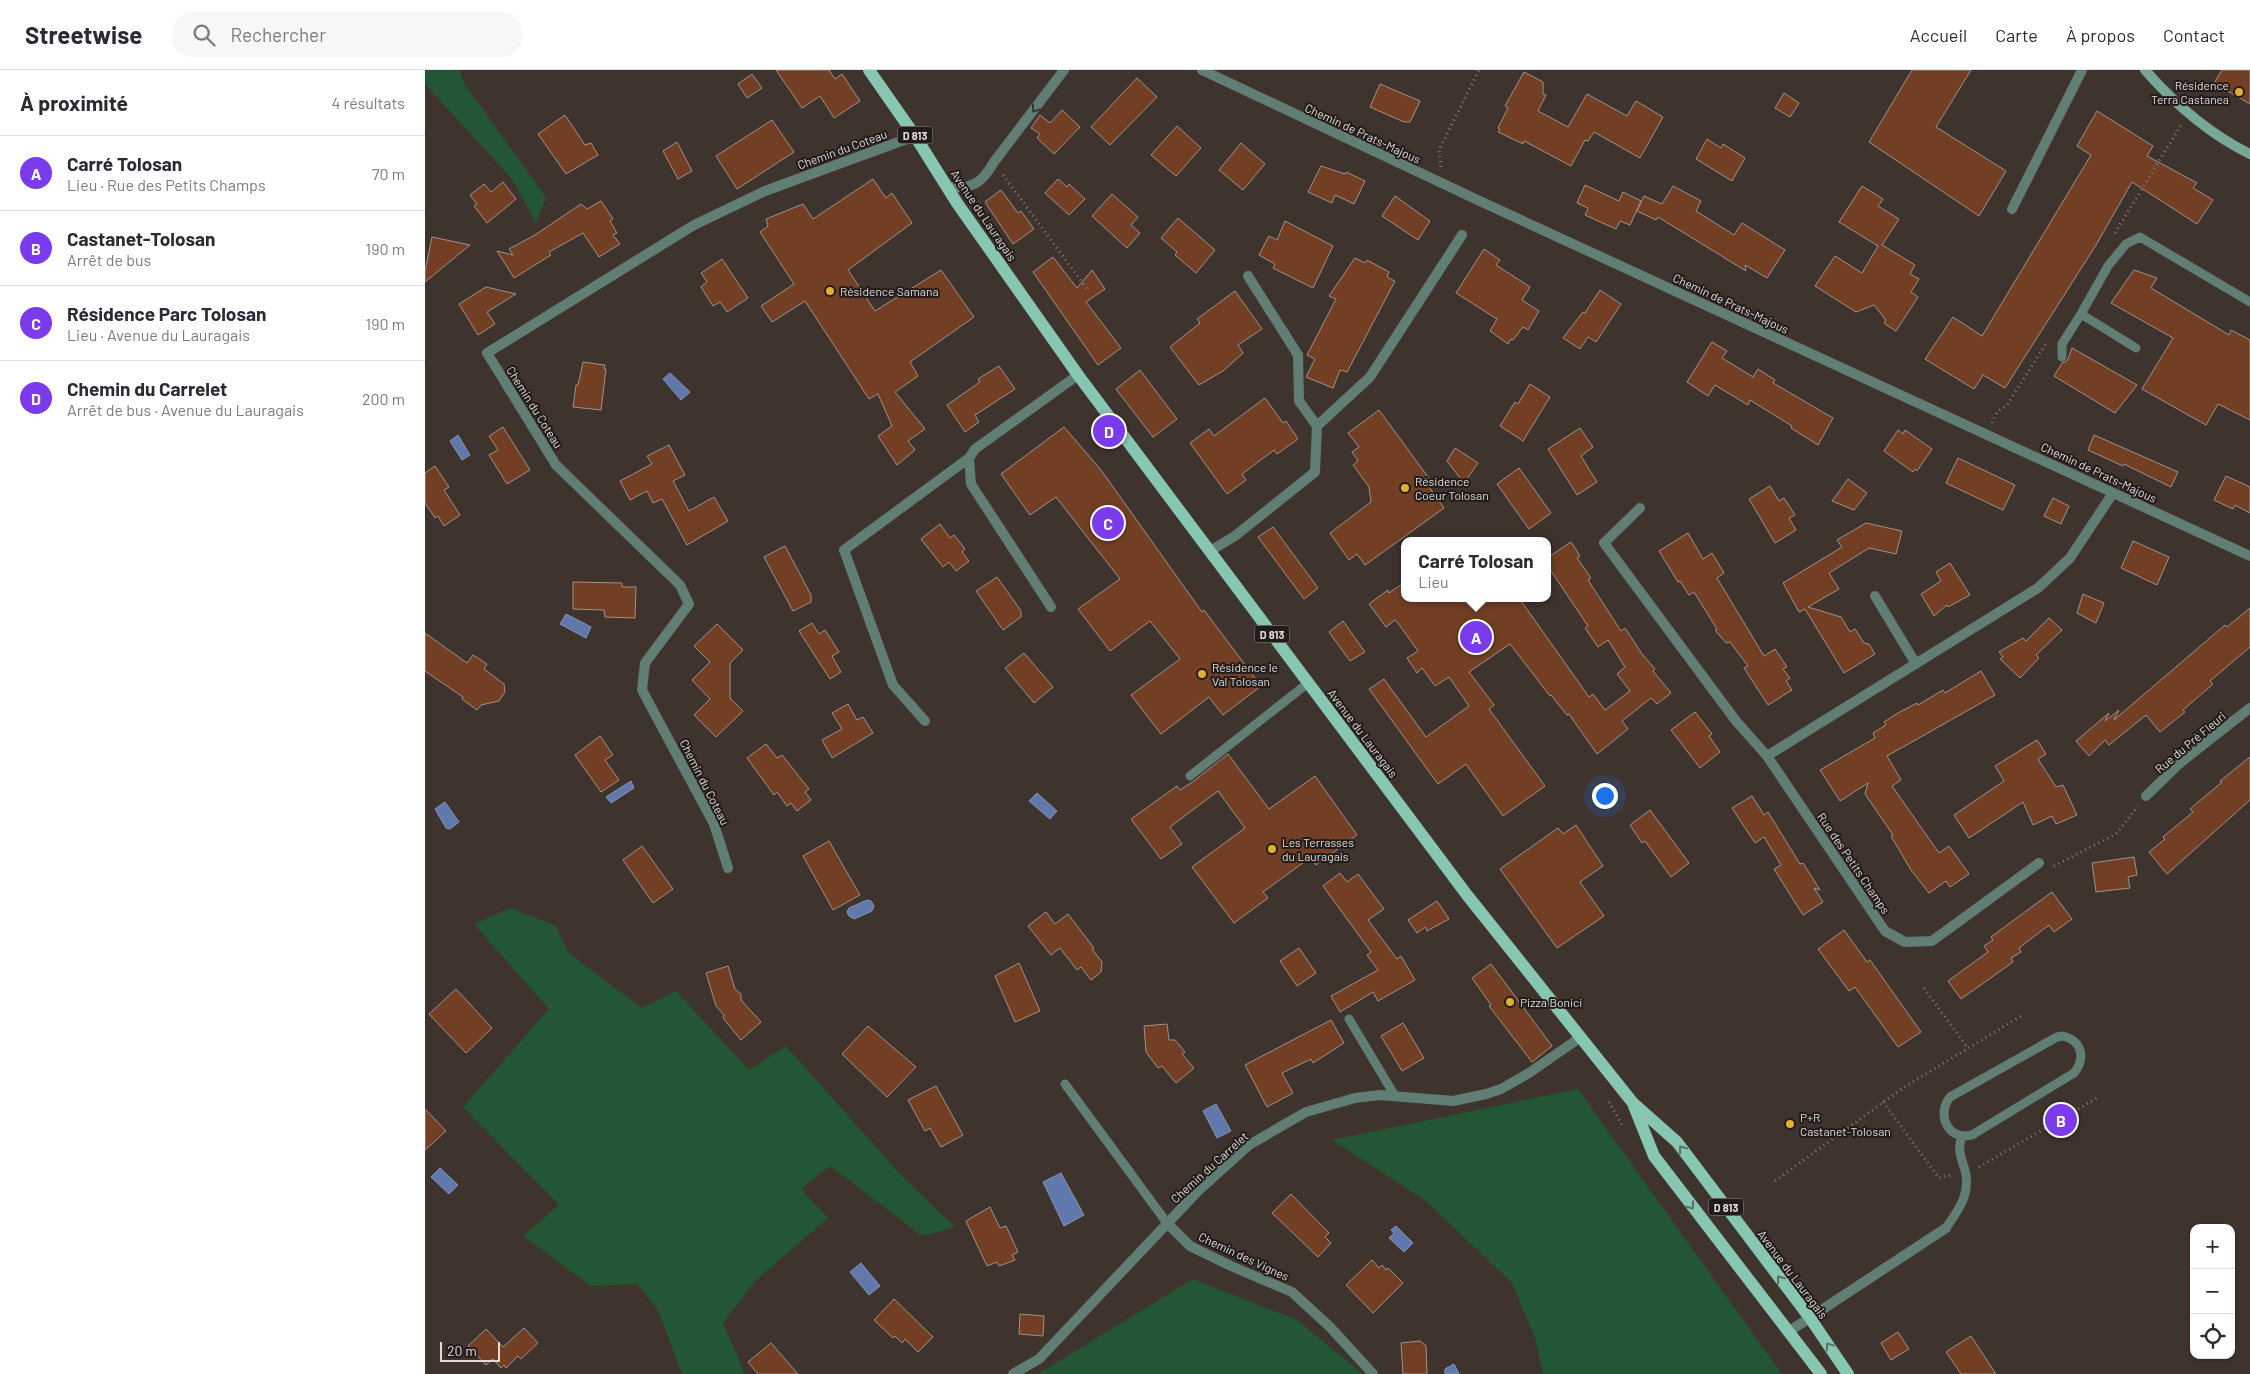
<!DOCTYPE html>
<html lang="fr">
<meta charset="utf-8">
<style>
:root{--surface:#fff;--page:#f7f7f7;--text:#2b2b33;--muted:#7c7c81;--line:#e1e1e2;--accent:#7c3aed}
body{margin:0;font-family:Barlow,sans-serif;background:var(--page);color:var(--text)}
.controls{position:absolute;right:15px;bottom:15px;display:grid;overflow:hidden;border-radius:10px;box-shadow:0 1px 4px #0004}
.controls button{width:45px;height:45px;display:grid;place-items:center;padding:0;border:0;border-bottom:1px solid var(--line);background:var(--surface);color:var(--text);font:25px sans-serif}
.scale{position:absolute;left:15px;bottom:12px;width:60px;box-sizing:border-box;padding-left:5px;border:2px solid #e2dad7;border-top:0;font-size:14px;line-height:18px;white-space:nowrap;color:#e2dad7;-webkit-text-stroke:4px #211c19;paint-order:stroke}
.you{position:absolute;left:1179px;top:725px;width:18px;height:18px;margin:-12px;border:4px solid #fff;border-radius:50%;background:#1a73e8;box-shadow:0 0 0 8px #1a73e833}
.badge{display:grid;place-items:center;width:32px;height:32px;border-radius:50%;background:var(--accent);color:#fff;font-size:16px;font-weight:700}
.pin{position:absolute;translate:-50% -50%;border:2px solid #fff;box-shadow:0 1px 5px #0006}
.popup{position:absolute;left:976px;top:467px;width:150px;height:65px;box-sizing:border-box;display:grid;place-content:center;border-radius:10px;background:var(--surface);filter:drop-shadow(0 1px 4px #0005);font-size:16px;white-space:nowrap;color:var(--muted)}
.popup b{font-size:19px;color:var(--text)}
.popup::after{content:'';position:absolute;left:50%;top:100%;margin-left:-10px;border:10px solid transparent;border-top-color:var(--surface)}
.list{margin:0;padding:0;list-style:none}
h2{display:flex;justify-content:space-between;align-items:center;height:65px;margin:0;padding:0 20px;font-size:21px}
h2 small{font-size:16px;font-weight:400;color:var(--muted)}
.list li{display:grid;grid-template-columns:32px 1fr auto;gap:15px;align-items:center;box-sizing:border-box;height:75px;padding:0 20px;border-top:1px solid var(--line)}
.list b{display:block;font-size:19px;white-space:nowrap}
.list p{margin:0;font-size:16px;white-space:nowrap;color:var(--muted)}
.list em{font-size:16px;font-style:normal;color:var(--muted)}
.icon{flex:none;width:28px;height:28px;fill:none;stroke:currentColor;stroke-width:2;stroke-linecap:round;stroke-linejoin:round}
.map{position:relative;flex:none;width:1825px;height:1304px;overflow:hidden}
header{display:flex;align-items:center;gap:30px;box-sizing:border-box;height:70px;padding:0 25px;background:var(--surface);border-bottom:1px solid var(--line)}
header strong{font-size:24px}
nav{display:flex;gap:28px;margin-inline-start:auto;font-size:18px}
.search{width:350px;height:45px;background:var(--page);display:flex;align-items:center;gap:12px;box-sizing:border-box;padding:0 18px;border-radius:20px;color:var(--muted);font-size:19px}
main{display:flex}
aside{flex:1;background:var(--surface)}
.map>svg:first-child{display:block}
.green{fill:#225635}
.water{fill:#6078ab;stroke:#8795b8}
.building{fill:#733f24;stroke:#a0928b}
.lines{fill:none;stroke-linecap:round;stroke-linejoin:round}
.path{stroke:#857b76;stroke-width:3;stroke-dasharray:1 4;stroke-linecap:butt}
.lane{stroke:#617e74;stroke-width:9}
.street{stroke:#617e74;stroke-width:10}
.secondary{stroke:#77a796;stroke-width:10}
.primary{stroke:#87c6b1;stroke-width:12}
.oneway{stroke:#343934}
.oneway2{stroke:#547165}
.poi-dot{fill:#dfb034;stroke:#211c19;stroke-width:2}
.labels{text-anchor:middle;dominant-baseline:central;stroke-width:4;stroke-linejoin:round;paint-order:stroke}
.shield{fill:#211c19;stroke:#a8a19e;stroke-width:1}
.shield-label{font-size:11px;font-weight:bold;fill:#e2dad7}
.poi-label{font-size:12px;fill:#e2dad7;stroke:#211c19;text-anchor:start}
.street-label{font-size:12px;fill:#e2dad7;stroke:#211c19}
</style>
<header>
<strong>Streetwise</strong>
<div class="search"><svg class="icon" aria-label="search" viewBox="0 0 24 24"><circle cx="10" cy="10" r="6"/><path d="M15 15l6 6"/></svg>Rechercher</div>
<nav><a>Accueil</a><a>Carte</a><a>À propos</a><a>Contact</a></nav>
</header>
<main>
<aside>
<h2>À proximité<small>4 résultats</small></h2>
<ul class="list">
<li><span class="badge">A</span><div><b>Carré Tolosan</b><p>Lieu · Rue des Petits Champs</p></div><em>70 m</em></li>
<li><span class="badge">B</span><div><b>Castanet-Tolosan</b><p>Arrêt de bus</p></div><em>190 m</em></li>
<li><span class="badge">C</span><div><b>Résidence Parc Tolosan</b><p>Lieu · Avenue du Lauragais</p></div><em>190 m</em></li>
<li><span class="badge">D</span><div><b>Chemin du Carrelet</b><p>Arrêt de bus · Avenue du Lauragais</p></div><em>200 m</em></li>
</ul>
</aside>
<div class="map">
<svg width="1825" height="1304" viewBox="0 0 1825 1304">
<rect width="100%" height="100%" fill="#3f332d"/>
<path class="green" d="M0 0H34L39 13 121 127 111 153 87 109 0 14Z
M86 838 131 856 144 883 217 938 251 921 324 1000 361 976 474 1103 530 1157 497 1166 405 1096 376 1119 403 1148 331 1210 298 1253 320 1304H257L233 1240 212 1214 166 1216 98 1166 134 1135 38 1037 124 939 49 854Z
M1153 1019 1357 1304H1118L1110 1268 1087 1213 1001 1131 907 1070Z
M768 1209 872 1250 938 1304H613Z"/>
<path class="water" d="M245 303 265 322 256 330 238 309Z
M33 365 45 385 37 390 25 371Z
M141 544 166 557 161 568 135 554Z
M206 711 209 718 186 733 181 727Z
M612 723 632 741 625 749 604 731Z
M20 732 34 752 25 759 21 758 10 739Z
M442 830 446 831 449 836 447 841 429 849 424 846 422 842 424 838Z
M791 1034 806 1061 792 1068 778 1041Z
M15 1098 33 1115 24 1124 6 1107Z
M636 1103 659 1145 639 1156 618 1112Z
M971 1156 988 1173 979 1182 964 1168 969 1163 966 1160Z
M436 1193 455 1216 444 1225 425 1202Z
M1029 1294 1034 1304H1020V1299Z"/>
<path class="building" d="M351 0H404L410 9 417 4 435 31 409 48 395 26 377 38Z
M1487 0H1546L1511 57 1581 101 1554 146 1444 72Z
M1797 0H1825V34L1789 13Z
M1099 2 1118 12V24L1121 25 1113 41 1143 57 1162 24 1202 46 1211 31 1238 47 1215 88 1169 62 1163 71 1160 70 1146 96 1099 71 1098 74 1073 62 1075 59 1073 58 1083 38 1080 36Z
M327 4 337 18 322 28 313 14Z
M712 8 732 27 685 75 666 57Z
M955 14 995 31 985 52H979L945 37Z
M1359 23 1374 33 1365 47 1350 38Z
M637 40 655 57 629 84 612 68 615 64 606 58 615 45 625 53Z
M1672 41 1728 76 1722 86 1772 113 1768 118 1788 130 1772 154 1707 112 1671 175 1580 318 1558 305 1549 319 1500 289 1528 247 1557 266 1666 85 1652 76Z
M140 45 160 75 166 73 173 85 141 104 113 64Z
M347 50 369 82 312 119 291 86Z
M752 56 776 78 751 106 726 85Z
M1282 69 1296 78 1298 74 1320 88 1307 111 1271 89Z
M252 72 267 101 253 109 238 81Z
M816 73 840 94 818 120 794 100Z
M896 96 920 104 921 102 940 111 929 134 910 125 907 133 883 122Z
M448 109 461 128 467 123 487 153 423 200 450 241 516 200 549 247 485 292 493 306 470 322 500 359 483 371 490 380 472 395 453 366 467 356 453 324 444 329 380 231 347 252 336 236 369 214 335 162 343 156 341 149 378 134 388 149Z
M633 109 642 117 644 114 660 129 644 145 620 123Z
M78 112 91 129 62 153 49 136 52 134 45 125 59 114 66 122Z
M1160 115 1194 131 1198 122 1216 131 1205 155 1195 151 1191 159 1160 145 1163 138 1152 133Z
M1248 116 1276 131 1271 141 1309 165 1317 153 1360 180 1342 208 1320 195 1321 201 1233 147 1231 150 1212 141 1219 126 1237 134Z
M1437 116 1458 129 1453 136 1474 149 1457 175 1490 195 1485 204 1494 209 1486 222 1493 227 1471 261 1460 254V249L1449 235 1431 242 1390 216 1410 186 1437 203 1453 176 1414 152Z
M576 120 593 143 596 141 609 159 588 174 560 132Z
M687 124 713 147 706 155 715 163 702 178 667 146Z
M970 126 1005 151 993 170 957 146Z
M176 131 188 149 185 151 192 163 188 165 195 174 174 187 158 163 124 182 126 185 89 208 72 181 88 185 84 179 110 165 156 134 162 139Z
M753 148 790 180 771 203 750 185 752 182 736 168Z
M860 151 908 176 888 218 848 198 850 194 834 185 844 166 852 170Z
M7 167 45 175 0 212V201Z
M1059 179 1075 190 1071 195 1105 217 1097 230 1114 241 1103 260 1098 257 1088 270 1086 269 1083 274 1065 261 1072 249 1031 223Z
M628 187 652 218 667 200 680 219 661 232 696 278 673 295 608 202Z
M930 188 940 193 942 190 964 202 962 207 970 211 922 302 915 300 908 318 881 307 890 289 882 285 911 229 904 226Z
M297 189 323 228 302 242 295 232 288 236 276 217 282 212 276 203Z
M1709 200 1732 208 1726 218 1804 265 1806 260 1825 270V350L1793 334 1781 355 1717 319 1748 268 1686 233Z
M61 217 91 224 62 242 70 254 53 265 34 234Z
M1175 220 1196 234 1171 272 1163 267 1155 279 1138 268 1158 242 1160 243Z
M810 221 837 259 813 275 818 283 798 301 774 315 745 277 775 253 772 249Z
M1287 272 1302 281 1297 288 1328 307 1333 299 1350 310 1348 313 1408 348 1393 375 1366 358 1367 356 1325 330 1323 335 1290 315 1283 326 1262 312Z
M1647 278 1712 315 1690 343 1629 306 1637 293 1642 291Z
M158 292 180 295 179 299H181L176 340 148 337 151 315H153Z
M574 296 590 319 550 345 554 352 540 362 522 335 555 312 553 309Z
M715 300 752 349 728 367 691 319Z
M1105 314 1125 327 1098 371 1075 356 1090 332 1093 334Z
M840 328 858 353 861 351 873 369 852 384 849 380 817 404 821 410 802 424 765 373 784 359 789 366Z
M954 340 1006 411 1002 414 1019 438 940 495 932 484 924 490 905 463 946 432 944 417 928 395 933 391 927 382 934 377 923 363Z
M78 357 105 400 82 414 64 385 73 380 64 366Z
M639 357 676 400 777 542 779 540 836 616 798 645 784 627 736 664 706 625 755 589 725 551 685 581 653 539 695 509 631 427 605 445 576 404Z
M1155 358 1168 377 1156 386 1172 412 1152 425 1123 379Z
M1473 360 1478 364 1480 360 1507 379 1492 401 1490 399 1488 402 1459 381Z
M1669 365 1753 402 1746 417 1699 394 1698 396 1663 380Z
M244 375 260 405 248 411 264 441 289 427 303 451 262 475 237 429 228 433 222 421 205 430 195 411 227 394 222 386Z
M1030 378 1053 393 1039 413 1022 391Z
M1533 388 1590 415 1578 440 1521 413Z
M10 396 24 417 19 420 35 445 19 456 13 446 10 448 0 433V403Z
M1094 398 1126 443 1104 459 1072 414Z
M1801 406 1825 417V443L1810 435 1808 439 1789 430Z
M1423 409 1442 423 1429 440 1407 431Z
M1345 416 1354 431 1359 428 1370 445 1364 448 1371 460 1350 473 1324 429Z
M1628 428 1644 436 1636 454 1619 446Z
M1441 453 1477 461 1471 484 1444 478 1404 503 1414 519 1383 537 1416 547 1425 562 1430 559 1439 573 1444 574 1450 584 1419 603 1380 539 1374 542 1358 513 1417 477 1412 470Z
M515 454 525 468 529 465 540 479 537 482 544 491 531 501 524 492 518 497 496 469Z
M848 457 893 518 879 529 833 467Z
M1263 463 1278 489 1287 483 1299 503 1292 508 1339 586 1350 579 1362 597 1358 599 1365 608 1361 611 1367 620 1343 635 1319 598 1323 596 1305 572 1301 573 1290 560 1292 559 1269 522 1264 525 1255 511 1253 512 1234 481Z
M1708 471 1744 487 1732 515 1696 498Z
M1146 472 1155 486 1152 488 1166 508 1163 510 1196 561 1200 558 1217 584 1230 599 1228 601 1246 623 1232 634 1226 628 1197 651 1203 659 1172 684 1144 644 1142 645 1126 625 1125 626 1085 574 1044 602 1069 635 1064 639 1120 716 1078 746 1041 694 1013 714 944 619 959 609 1001 667 1044 636 1024 607 1010 616 997 598 992 603 982 588 993 581 973 553 970 550 961 557 944 534 963 520 964 523 980 512V528H1094L1164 627 1168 624 1180 640 1205 621 1192 604 1200 597 1183 570 1173 577 1160 558 1163 556 1122 495V488Z
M360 476 386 525V532L368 541 339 487Z
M1525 493 1545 525 1523 537 1522 535 1509 546 1496 524 1516 511 1511 502Z
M572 507 596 541V547L578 560 551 521Z
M148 512 197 513V517H211L210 548 180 547 179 540 148 539Z
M1658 524 1679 533 1671 553 1652 543Z
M1825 538V577L1785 611 1788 614 1758 640 1760 642 1735 662 1721 645 1684 675 1680 670 1664 686 1651 671 1684 643 1680 651 1694 640 1689 650 1800 555 1802 557Z
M1624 548 1637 560 1611 585 1614 588 1595 608 1575 589 1578 587 1574 582 1598 568 1601 571Z
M918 551 940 582 925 591 904 562Z
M387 553 394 564 400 560 414 582 407 586 416 602 405 609 374 561Z
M292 554 318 580 305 593V628L318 641 291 667 269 645 285 629 267 610 285 592 269 576Z
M0 563 42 593 48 585 62 594 59 599 79 614 80 622 74 631 56 635 52 640 37 629 38 627 0 601Z
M599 583 628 617 609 633 580 598Z
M1556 601 1570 625 1462 686 1476 710 1467 716 1514 783 1524 776 1544 804 1525 817 1521 811 1504 823 1486 800 1466 766 1468 765 1440 724 1443 713 1415 731 1395 700 1450 668 1448 663 1461 655 1459 652 1473 643 1492 633 1493 635 1518 620 1520 623Z
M423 634 432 650 438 647 448 663 407 688 397 670 417 659 407 643Z
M1270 642 1287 664 1284 666 1295 682 1275 698 1246 660Z
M175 666 188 685 180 690 194 710 176 722 150 685Z
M1612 670 1621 684 1613 689 1631 717 1638 715 1652 745 1631 754 1627 746 1608 755 1598 732 1544 768 1529 745 1579 711 1570 696Z
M341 674 352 688 357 685 384 719 380 722 386 730 372 741 366 733 362 736 352 722 349 725 322 688Z
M803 684 844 739 890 706 932 765 891 795 886 787 838 822 843 828 809 853 767 797 820 758 793 721 745 757 757 774 736 789 706 749 752 716 755 720 769 711Z
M1825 687V730L1742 804 1724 782 1740 769 1738 767 1768 742 1765 739 1797 712 1795 711Z
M1327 726 1339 745 1343 742 1375 794 1378 793 1395 820 1389 818 1398 832 1378 845 1349 799 1356 795 1339 767 1330 773 1307 738Z
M1225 740 1264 793 1246 807 1220 771 1217 773 1205 755Z
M1151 755 1178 796 1155 812 1179 846 1132 878 1075 799 1133 758 1138 764Z
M404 771 435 825 408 840 378 786Z
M217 776 248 819 228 833 198 790Z
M1709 787 1712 805 1703 807 1705 818 1671 822 1667 793Z
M915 803 922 812 933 804 959 839 943 850 972 889 976 886 990 910 953 931 948 922 915 942 906 926 953 900 942 885 946 882 898 816Z
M1627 822 1647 849 1629 862 1624 855 1594 878 1596 882 1586 888 1588 892 1536 929 1523 911 1563 882 1559 876 1568 870 1566 867Z
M1012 831 1024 849 1002 861 1000 857 992 863 983 850Z
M621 842 630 854 643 844 669 878 667 879 677 892 676 902 666 910 656 897 652 900 635 878 626 885 603 856Z
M1419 860 1442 892 1445 890 1496 962 1473 977 1430 917 1424 921 1393 879Z
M874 878 891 903 872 916 855 891Z
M594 893 615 941 590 952 570 906Z
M1066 894 1127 976 1107 992 1064 936 1066 935 1047 908Z
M303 896 310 919 316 924V930L336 952 316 970 298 948 299 945 291 936 281 903Z
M31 919 67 958 41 983 4 944Z
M906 950 919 973 888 993 886 989 857 1003 868 1023 842 1037 820 995Z
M978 953 999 988 977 1001 956 966Z
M742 954 744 970H750L760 982 757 984 769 998 751 1013 737 996 733 998 721 982 719 956Z
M443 956 491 997 462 1027 417 984Z
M511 1016 538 1065 516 1077 505 1058 500 1061 483 1030Z
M0 1039 21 1061 0 1080Z
M866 1124 904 1163 900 1167 906 1173 893 1187 847 1143Z
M565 1137 575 1158 581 1156 593 1182 587 1185 590 1190 574 1196 572 1192 562 1196 541 1151Z
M947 1190 954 1198 957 1195 961 1200 963 1198 978 1213 948 1243 921 1215Z
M469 1229 508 1267 493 1282 480 1269 477 1273 470 1266 468 1268 449 1250Z
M595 1244 619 1246 618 1266 594 1264Z
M99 1258 113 1273 96 1289 93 1286 81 1298 79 1295 76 1298 68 1289 61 1295 43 1276 61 1259 78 1277Z
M1473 1262 1484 1279 1466 1290 1456 1273Z
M1546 1266 1571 1304H1536L1521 1282Z
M995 1271 1001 1276 1002 1304H978L976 1273Z
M346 1273 373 1304H333L323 1292Z"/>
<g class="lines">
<path class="path" d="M1016 97 1014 80 1054 0
M578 105 662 219
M1690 163 1756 55
M1567 353 1572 342 1582 335 1622 272
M1629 796 1691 764 1713 736
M1499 918 1543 978
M1184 1032 1197 1055
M1458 1032 1514 1108 1526 1105
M1554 1097 1672 1028
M1350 1111 1478 1018 1596 946"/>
<path class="lane" d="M1711 278 1656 244 1683 196 1701 174 1715 167 1825 232
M1637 287V274L1656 244
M765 706 883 613
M924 949 970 1026
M1638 966C1657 971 1661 988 1649 1003L1547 1065C1523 1071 1511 1045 1525 1027L1632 967Z
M640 1014 742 1153
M1521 1158C1534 1139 1546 1124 1540 1100 1536 1087 1532 1079 1537 1066"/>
<path class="street" d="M777 0 1059 133 1825 486
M523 117C548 119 557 113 569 92L639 0
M1587 139 1657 0
M823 206 873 285 874 331 892 356
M1215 438 1179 473 1311 651 1342 686 1460 861 1480 872 1507 871 1614 793
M785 481 810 466 890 402 892 356 945 307 1037 165
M1450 526 1491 594
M626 537 546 414 544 388 550 379 653 305
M500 651 468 615 419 480 544 388
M1342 686 1613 518 1645 488 1688 423
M1721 726 1755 693 1825 638
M303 798 289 754 217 620 220 593 264 534 255 515 131 395 62 283 269 155 340 121 490 66
M742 1153 765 1176 806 1196 867 1222 905 1257 948 1304
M1363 1262 1521 1158
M588 1304 614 1289 773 1121 824 1075 881 1042 930 1028 955 1025 1028 1031 1061 1024 1076 1019 1104 1003 1156 967"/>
<path class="secondary" d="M1720 0C1749 33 1786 65 1825 84"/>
<path class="primary" d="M444 0 490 66 532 133 653 305 1042 825 1208 1033 1252 1072 1385 1248 1423 1304
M1209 1036 1229 1086 1396 1304"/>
</g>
<defs><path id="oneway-chevron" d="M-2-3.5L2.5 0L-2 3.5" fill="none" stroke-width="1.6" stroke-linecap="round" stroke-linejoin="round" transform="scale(1.25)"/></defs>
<use class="oneway" href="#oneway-chevron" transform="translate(610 39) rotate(127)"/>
<g class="oneway2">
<use href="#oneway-chevron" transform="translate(1257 1079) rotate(-127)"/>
<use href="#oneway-chevron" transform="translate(1266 1136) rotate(53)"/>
<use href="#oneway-chevron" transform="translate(1355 1209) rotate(-127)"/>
<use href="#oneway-chevron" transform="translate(1404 1276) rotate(-124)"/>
</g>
<g class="poi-dot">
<circle cx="1814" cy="22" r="5"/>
<circle cx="405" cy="221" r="5"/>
<circle cx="980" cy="418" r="5"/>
<circle cx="777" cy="604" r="5"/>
<circle cx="847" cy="779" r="5"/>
<circle cx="1085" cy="932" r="5"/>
<circle cx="1365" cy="1054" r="5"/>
</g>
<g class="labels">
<g class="shield">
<rect x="472.5" y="56.5" width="35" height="17" rx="4"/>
<rect x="829.5" y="555.5" width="35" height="17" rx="4"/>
<rect x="1283.5" y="1128.5" width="35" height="17" rx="4"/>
</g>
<g class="shield-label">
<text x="490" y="65">D 813</text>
<text x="847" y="564">D 813</text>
<text x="1301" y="1137">D 813</text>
</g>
<g class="poi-label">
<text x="1804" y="15" text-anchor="end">Résidence<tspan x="1804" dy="14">Terra Castanea</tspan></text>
<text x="415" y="221">Résidence Samana</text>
<text x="990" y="411">Résidence<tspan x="990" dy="14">Coeur Tolosan</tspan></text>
<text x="787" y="597">Résidence le<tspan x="787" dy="14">Val Tolosan</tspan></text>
<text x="857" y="772">Les Terrasses<tspan x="857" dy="14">du Lauragais</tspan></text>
<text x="1095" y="932">Pizza Bonici</text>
<text x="1375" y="1047">P+R<tspan x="1375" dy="14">Castanet-Tolosan</tspan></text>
</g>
<g class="street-label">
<text transform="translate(938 63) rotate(25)">Chemin de Prats-Majous</text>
<text transform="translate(417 79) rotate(-20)">Chemin du Coteau</text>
<text transform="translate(559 145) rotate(56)">Avenue du Lauragais</text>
<text transform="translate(1306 233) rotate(25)">Chemin de Prats-Majous</text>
<text transform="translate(110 337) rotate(58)">Chemin du Coteau</text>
<text transform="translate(1674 402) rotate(25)">Chemin de Prats-Majous</text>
<text transform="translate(938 663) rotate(53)">Avenue du Lauragais</text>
<text transform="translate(1765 672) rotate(-40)">Rue du Pré Fleuri</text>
<text transform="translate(280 712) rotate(63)">Chemin du Coteau</text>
<text transform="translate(1429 793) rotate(56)">Rue des Petits Champs</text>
<text transform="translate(784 1097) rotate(-42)">Chemin du Carrelet</text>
<text transform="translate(819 1186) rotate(25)">Chemin des Vignes</text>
<text transform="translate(1368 1204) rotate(53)">Avenue du Lauragais</text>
</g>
</g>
</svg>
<div class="controls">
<button>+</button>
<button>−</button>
<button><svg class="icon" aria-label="locate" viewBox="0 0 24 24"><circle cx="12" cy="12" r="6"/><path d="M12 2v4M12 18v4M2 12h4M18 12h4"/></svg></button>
</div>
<div class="scale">20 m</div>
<div class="you"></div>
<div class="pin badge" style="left:1051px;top:567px">A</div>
<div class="popup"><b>Carré Tolosan</b>Lieu</div>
<div class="pin badge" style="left:1636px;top:1050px">B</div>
<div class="pin badge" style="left:683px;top:453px">C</div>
<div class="pin badge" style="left:684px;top:361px">D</div>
</div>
</main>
